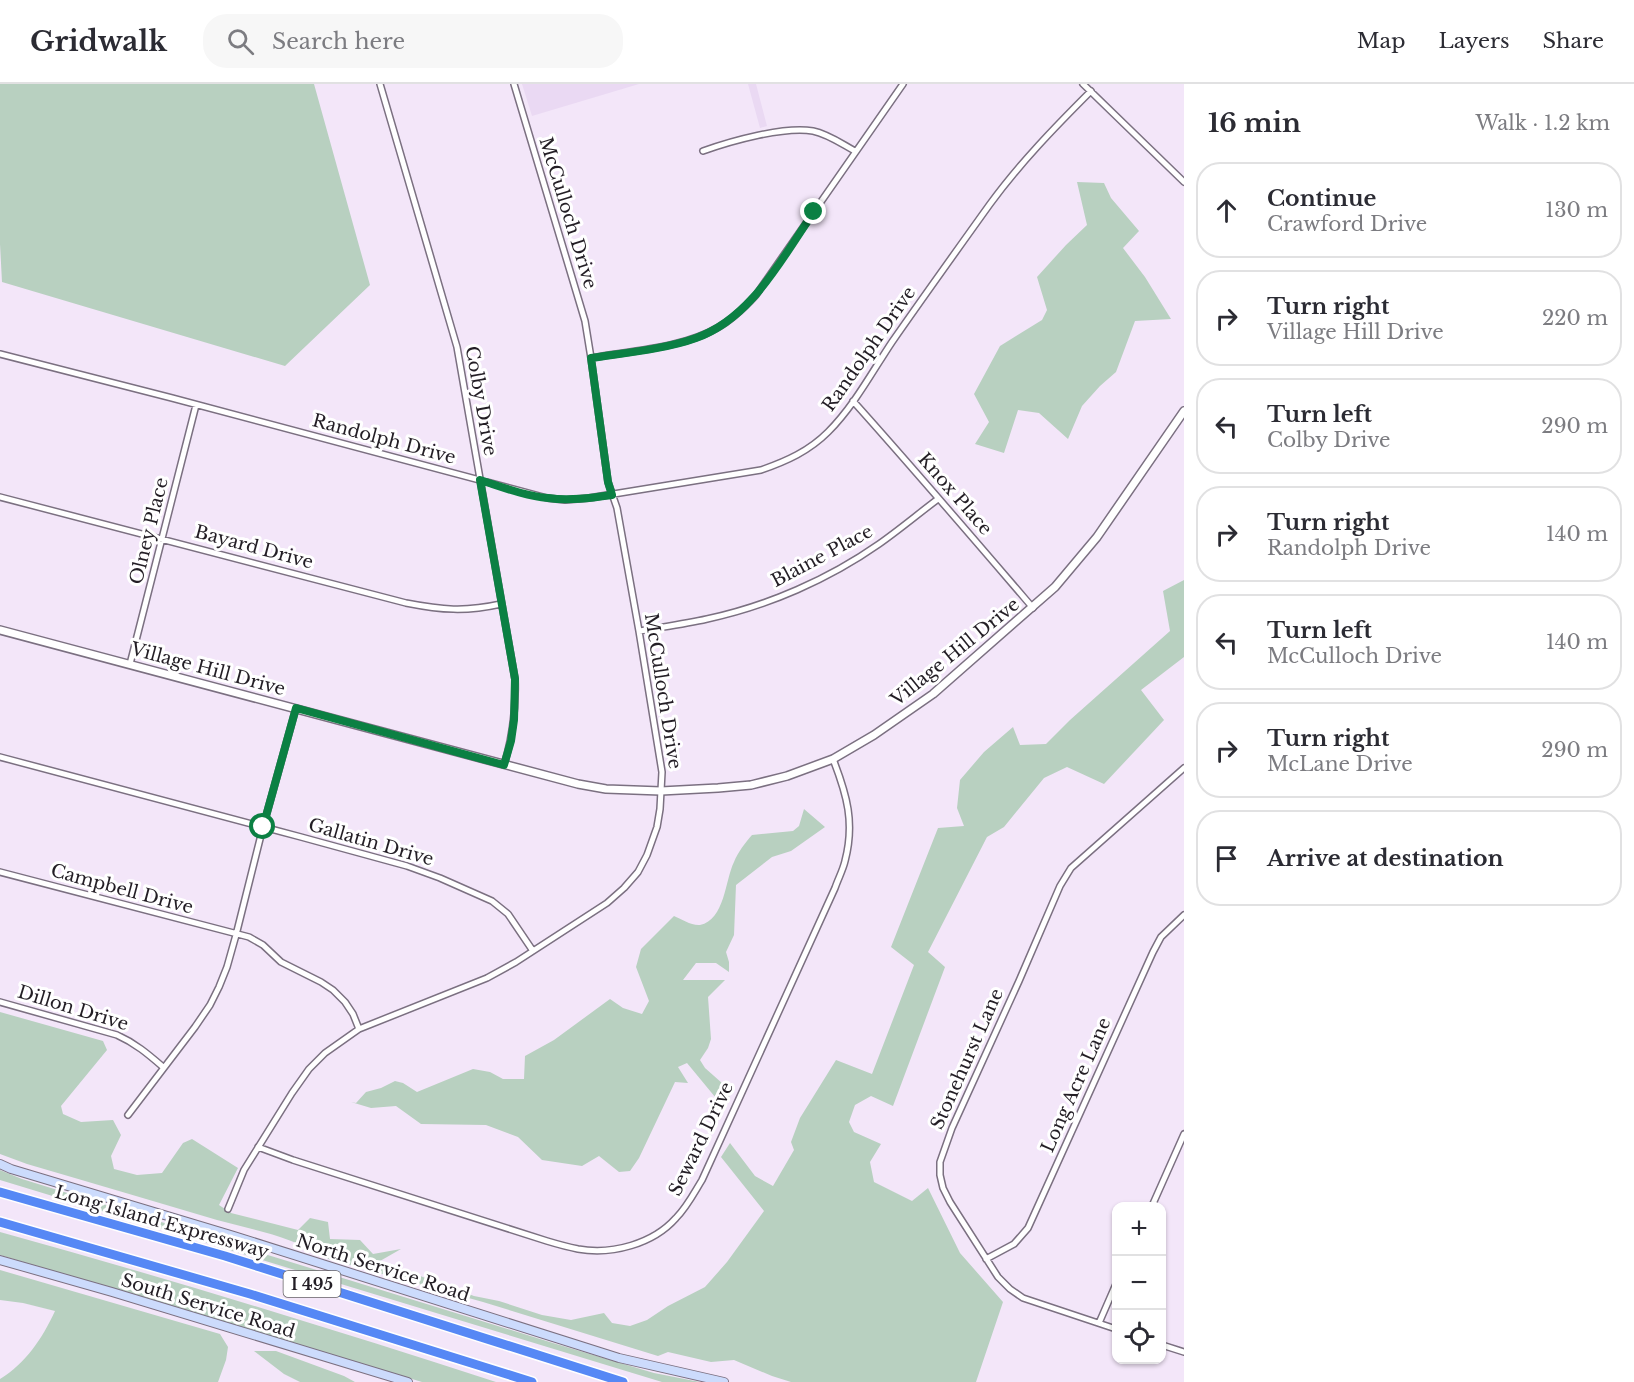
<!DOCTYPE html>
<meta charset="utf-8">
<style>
:root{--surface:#fff;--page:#f7f7f7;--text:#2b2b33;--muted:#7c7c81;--line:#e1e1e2}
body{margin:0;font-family:"Libre Baskerville",serif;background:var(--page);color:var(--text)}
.controls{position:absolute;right:18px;bottom:18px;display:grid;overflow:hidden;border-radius:12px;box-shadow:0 2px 4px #0004}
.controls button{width:54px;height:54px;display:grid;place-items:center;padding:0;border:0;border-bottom:2px solid var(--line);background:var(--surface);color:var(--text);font:30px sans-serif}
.stop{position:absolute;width:18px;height:18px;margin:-14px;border:4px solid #0b8043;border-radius:50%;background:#fff}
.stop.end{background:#0b8043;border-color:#fff;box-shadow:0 2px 6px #0008}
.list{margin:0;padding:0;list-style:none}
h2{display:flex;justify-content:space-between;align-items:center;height:78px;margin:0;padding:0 24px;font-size:26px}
h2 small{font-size:20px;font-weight:400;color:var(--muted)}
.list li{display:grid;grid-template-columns:39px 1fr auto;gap:18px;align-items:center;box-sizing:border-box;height:96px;margin:0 12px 12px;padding:0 12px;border:2px solid var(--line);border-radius:24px}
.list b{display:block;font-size:22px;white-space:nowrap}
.list p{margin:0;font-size:20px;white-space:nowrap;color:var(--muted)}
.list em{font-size:20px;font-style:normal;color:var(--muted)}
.icon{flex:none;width:33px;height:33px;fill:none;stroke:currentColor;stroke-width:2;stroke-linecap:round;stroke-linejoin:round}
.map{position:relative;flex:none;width:1184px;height:1298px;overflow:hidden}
header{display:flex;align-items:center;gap:36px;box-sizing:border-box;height:84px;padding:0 30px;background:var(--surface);border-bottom:2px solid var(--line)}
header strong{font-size:28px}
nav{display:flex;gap:33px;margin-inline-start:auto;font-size:21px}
.search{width:420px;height:54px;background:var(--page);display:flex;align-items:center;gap:15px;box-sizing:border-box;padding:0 21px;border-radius:24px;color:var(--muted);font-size:22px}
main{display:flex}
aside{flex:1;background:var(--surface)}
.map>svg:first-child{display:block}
.built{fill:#ead9f3}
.green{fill:#b8d0c0}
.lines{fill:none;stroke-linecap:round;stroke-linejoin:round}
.minor-casing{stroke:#7b7081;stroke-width:8}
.tertiary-casing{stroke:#7b7081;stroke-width:10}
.secondary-casing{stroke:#7b7081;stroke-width:10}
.motorway-casing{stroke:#fff;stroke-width:12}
.minor{stroke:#fff;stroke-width:5}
.tertiary{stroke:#fff;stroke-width:7}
.secondary{stroke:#ccdbfc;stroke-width:8}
.motorway{stroke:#5688f5;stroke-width:9}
.route{stroke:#0b8043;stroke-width:8}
.labels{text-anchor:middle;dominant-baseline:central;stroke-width:6;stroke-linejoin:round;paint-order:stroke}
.shield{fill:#fff;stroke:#656266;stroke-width:1.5}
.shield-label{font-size:16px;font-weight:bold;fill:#231e25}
.street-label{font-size:18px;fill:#231e25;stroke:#fff}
</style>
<header>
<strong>Gridwalk</strong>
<div class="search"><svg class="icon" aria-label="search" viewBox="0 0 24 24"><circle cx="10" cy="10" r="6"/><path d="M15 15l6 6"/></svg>Search here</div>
<nav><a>Map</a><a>Layers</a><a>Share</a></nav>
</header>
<main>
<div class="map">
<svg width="1184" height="1298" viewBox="0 0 1184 1298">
<rect width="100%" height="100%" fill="#f3e6f9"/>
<path class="built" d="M522 0H639L532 32Z
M748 0H756L767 42 760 44Z"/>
<path class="green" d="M0 0H314L370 201 285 282 2 198 0 160Z
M1077 98 1104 99 1111 114 1139 147 1123 164 1145 193 1171 235 1135 237 1116 288 1100 302 1082 322 1068 355 1039 329 1018 326 1004 369 975 360 989 338 974 310 1000 262 1042 236 1047 226 1037 193 1066 161 1087 141Z
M1184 496V573L1141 606 1164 636 1104 700 1067 683 1044 694 1004 743 987 753 928 868 945 883 893 1022 871 1012 855 1021 849 1038 854 1048 881 1060 870 1078 874 1098 912 1117 928 1104 960 1169 1003 1218 976 1298H791L772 1292 734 1276 711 1278 668 1268 658 1272 483 1218 325 1174C292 1152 254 1146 217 1136 154 1117 91 1099 27 1080L0 1070V928L103 957 107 966 61 1022 63 1030 81 1038 113 1036 121 1051 111 1072 114 1085 137 1091 162 1089 183 1059 192 1055 238 1084 219 1121 231 1129 298 1146 310 1134 328 1138 330 1155 360 1156 373 1170 401 1165 380 1177 474 1212 499 1217 542 1231 571 1236 604 1229 612 1239 630 1242 647 1236 668 1222 705 1203 727 1178 764 1127 721 1073 730 1059 755 1092 773 1102 794 1066 791 1058 800 1034 836 976 872 990 914 881 891 863 938 744 964 742 957 724 960 696 984 668 1013 643 1020 661 1046 660 1070 636 1170 547 1163 507Z
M804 725 825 743 791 767 772 773 736 801 734 851 726 868 729 878V888L716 879H696L683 896H725L708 913 711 955 708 964 700 976 705 984 731 1007 725 1025 687 979 678 983 688 999 675 998 639 1074 630 1087 619 1088 599 1072 582 1082 542 1076 518 1053 486 1041 421 1040 396 1022 371 1024 351 1018 356 1019 366 1008 381 1004 395 997 403 999 417 1008 473 985 490 988 503 995H524L525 972 554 956 610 915 623 924 642 930 649 917 636 883 641 865 674 832C681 835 692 842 700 841 725 836 725 796 734 778 738 768 745 759 752 751L793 747 799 742Z
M0 1086 22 1095 553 1259 654 1289 700 1298H662L0 1096Z
M0 1148C167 1194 332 1245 496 1298H422L0 1171Z
M0 1186 220 1250 228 1263 226 1276 218 1298H0V1295C26 1279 42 1255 55 1227L23 1219 0 1216Z
M254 1267H276L344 1292 355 1298H300L284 1290Z"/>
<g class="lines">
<g class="minor-casing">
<path id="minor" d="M380 0 457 263 515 595C516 625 513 652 504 681
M1083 0 1184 98
M703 67C731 57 784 42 813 47 828 50 842 60 855 67
M0 270 172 314 547 414 565 416 589 414 761 386C787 377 809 367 828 348 854 322 872 288 892 258 924 212 957 166 990 120 1020 79 1055 43 1091 7
M591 274C630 267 683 264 717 244 732 236 744 224 756 211L903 0
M853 317C914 385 973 454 1033 524
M0 413 406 519C442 526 465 528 501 520
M639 547C662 543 685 540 707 535 768 522 829 495 879 460 899 446 918 430 938 415
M130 580 196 321
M0 673 301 753 407 782 440 794 492 817 508 830 533 867
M0 788 249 853 263 861 281 878 321 898 333 906 345 918 353 930 359 945
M0 918 117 951C135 959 148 970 163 983
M128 1031 195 943 210 921 219 903 227 883 236 851 263 743 296 624
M258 1063 293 1076 547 1157C557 1160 568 1163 578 1165 612 1171 653 1160 676 1134 687 1123 694 1109 702 1096L835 804C838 795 843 786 845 777 855 739 847 711 833 675
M1152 1122 1184 1050
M228 1125 244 1086 292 1009 309 985 325 969 359 945 487 894 516 878 607 819 624 804 638 788 647 771 657 743 660 725 662 688 639 547 617 424 608 398 591 274 585 237 514 0
M986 1175 1014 1160 1028 1144 1153 868 1161 853 1184 831
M1099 1239 1116 1200
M1116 1245 1023 1214 1010 1205 998 1193 950 1118 943 1104 940 1091V1078L952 1044 1019 897 1060 802 1071 784 1184 684
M1162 1261 1184 1268"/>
</g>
<g class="tertiary-casing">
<path id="tertiary" d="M0 546 578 700 606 705 661 707 718 704 751 701 787 692 833 675 874 651 933 610 1055 503 1097 453 1184 327"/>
</g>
<g class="secondary-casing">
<path id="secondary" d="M0 1080 11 1085 234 1152 619 1274 724 1298
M0 1176 112 1208 408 1298"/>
</g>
<g class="motorway-casing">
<path id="motorway" d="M0 1108 225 1172 623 1298
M0 1138 250 1210 532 1298"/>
</g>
<use href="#minor" class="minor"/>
<use href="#tertiary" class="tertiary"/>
<use href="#secondary" class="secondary"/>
<use href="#motorway" class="motorway"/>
</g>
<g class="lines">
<path class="route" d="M263 743 296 624 504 681 511 657 514 636 515 595 480 396C502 403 525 412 548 414 569 417 591 414 612 411L608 398 591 274C623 269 666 265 696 254 752 234 781 175 814 128"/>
</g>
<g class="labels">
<rect class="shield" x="283.5" y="1187" width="57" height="26" rx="4.5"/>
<g class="shield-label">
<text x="312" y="1200">I 495</text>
</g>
<g class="street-label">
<text transform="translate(568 129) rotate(73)">McCulloch Drive</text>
<text transform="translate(869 265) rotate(-55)">Randolph Drive</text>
<text transform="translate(481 317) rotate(80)">Colby Drive</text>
<text transform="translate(384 355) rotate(15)">Randolph Drive</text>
<text transform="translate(955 410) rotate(49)">Knox Place</text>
<text transform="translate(149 447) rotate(-76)">Olney Place</text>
<text transform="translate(254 463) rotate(15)">Bayard Drive</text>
<text transform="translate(822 472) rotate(-28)">Blaine Place</text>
<text transform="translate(955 568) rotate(-39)">Village Hill Drive</text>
<text transform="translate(208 585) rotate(15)">Village Hill Drive</text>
<text transform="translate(663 607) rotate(81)">McCulloch Drive</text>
<text transform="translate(371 758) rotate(16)">Gallatin Drive</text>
<text transform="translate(122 805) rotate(15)">Campbell Drive</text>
<text transform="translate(73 924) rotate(17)">Dillon Drive</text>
<text transform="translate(967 975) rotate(-66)">Stonehurst Lane</text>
<text transform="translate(1076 1001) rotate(-66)">Long Acre Lane</text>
<text transform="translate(701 1055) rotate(-64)">Seward Drive</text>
<text transform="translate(162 1138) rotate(16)">Long Island Expressway</text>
<text transform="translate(383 1184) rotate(18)">North Service Road</text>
<text transform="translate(208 1222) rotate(17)">South Service Road</text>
</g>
</g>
</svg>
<div class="controls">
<button>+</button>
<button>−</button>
<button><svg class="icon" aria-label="locate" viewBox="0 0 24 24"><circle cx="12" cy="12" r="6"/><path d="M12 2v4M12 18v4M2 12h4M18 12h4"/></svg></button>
</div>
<div class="stop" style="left:263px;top:743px"></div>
<div class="stop end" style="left:814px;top:128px"></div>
</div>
<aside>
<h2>16 min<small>Walk · 1.2 km</small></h2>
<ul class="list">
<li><svg class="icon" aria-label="ahead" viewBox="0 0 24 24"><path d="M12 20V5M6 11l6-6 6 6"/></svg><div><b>Continue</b><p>Crawford Drive</p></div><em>130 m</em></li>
<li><svg class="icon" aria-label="right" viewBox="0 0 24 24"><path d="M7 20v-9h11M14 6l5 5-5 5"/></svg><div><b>Turn right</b><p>Village Hill Drive</p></div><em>220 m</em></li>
<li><svg class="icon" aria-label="left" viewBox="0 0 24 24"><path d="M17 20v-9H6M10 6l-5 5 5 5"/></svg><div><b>Turn left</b><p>Colby Drive</p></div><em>290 m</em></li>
<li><svg class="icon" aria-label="right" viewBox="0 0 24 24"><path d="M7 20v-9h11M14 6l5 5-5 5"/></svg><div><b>Turn right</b><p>Randolph Drive</p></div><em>140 m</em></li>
<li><svg class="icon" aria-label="left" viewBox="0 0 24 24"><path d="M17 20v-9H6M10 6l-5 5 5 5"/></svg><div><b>Turn left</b><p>McCulloch Drive</p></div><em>140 m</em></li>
<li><svg class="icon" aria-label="right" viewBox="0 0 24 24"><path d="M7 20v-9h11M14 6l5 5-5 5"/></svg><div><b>Turn right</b><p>McLane Drive</p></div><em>290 m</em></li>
<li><svg class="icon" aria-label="arrive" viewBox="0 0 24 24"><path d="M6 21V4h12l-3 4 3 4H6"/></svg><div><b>Arrive at destination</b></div></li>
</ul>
</aside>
</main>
